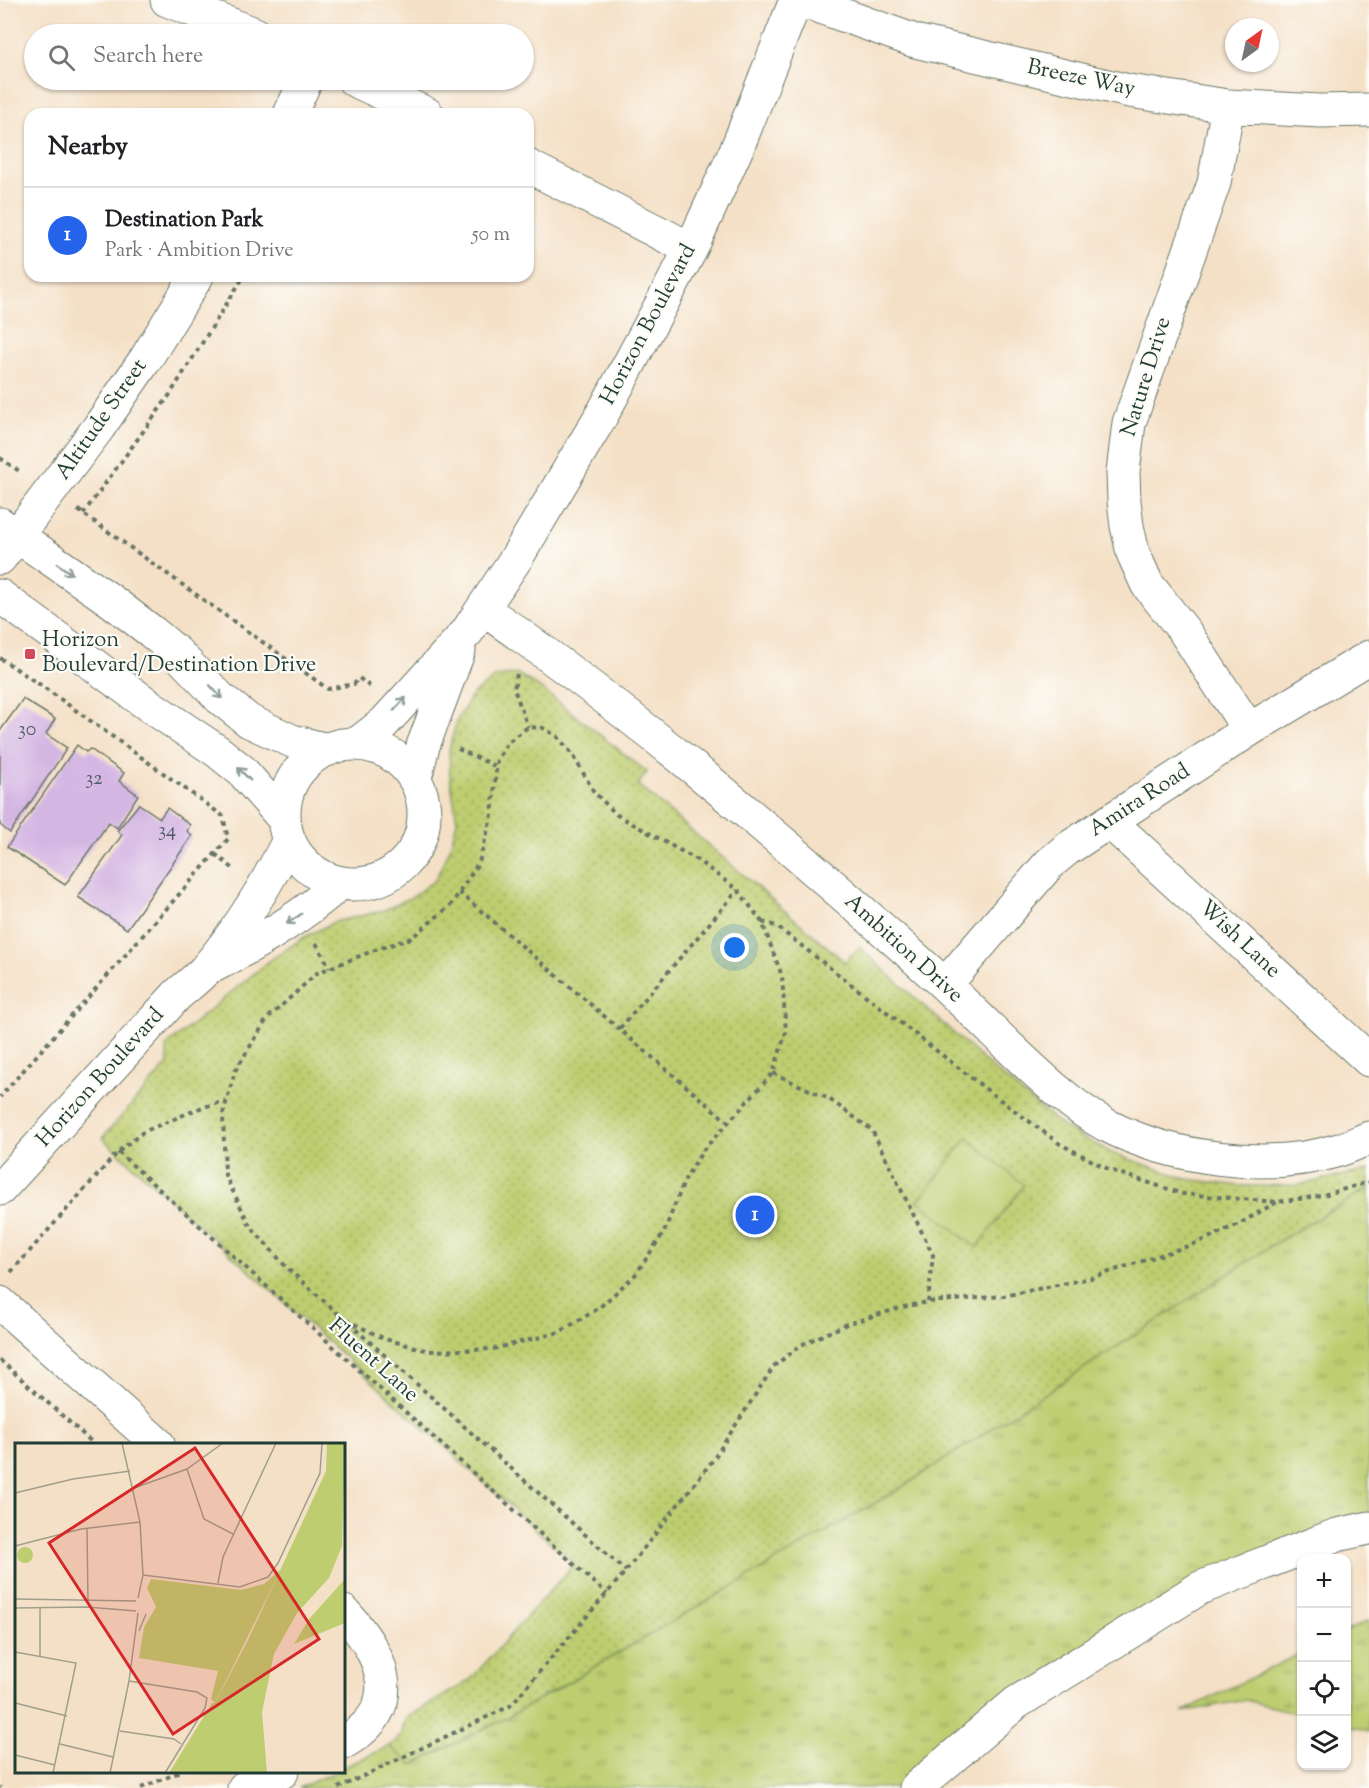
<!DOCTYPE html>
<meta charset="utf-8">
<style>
:root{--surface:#fff;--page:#f2f2f2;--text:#202124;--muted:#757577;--line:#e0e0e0;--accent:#2563eb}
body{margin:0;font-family:"Sorts Mill Goudy",serif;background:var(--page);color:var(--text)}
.controls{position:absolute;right:18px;bottom:18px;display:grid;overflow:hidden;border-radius:12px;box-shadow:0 2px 4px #0004}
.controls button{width:54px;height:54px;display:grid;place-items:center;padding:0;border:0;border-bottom:2px solid var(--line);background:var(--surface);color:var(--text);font:30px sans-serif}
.compass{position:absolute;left:1225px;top:18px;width:54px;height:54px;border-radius:50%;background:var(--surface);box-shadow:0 2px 4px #0004;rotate:33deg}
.you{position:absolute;left:735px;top:948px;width:21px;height:21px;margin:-15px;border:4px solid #fff;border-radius:50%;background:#1a73e8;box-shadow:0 0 0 9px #1a73e833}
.badge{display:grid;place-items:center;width:39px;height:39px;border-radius:50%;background:var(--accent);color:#fff;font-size:20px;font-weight:700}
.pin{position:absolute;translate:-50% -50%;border:3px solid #fff;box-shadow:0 2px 6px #0006}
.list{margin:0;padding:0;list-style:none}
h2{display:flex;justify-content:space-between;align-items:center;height:78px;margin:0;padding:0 24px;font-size:26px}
h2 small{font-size:20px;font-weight:400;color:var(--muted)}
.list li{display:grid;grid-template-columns:39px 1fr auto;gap:18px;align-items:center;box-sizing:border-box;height:96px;padding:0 24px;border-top:2px solid var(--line)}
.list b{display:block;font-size:22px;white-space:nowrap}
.list p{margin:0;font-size:20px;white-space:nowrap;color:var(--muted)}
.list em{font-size:20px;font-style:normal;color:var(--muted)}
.icon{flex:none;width:33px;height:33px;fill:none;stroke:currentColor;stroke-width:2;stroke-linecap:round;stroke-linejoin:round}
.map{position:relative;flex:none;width:1369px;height:1788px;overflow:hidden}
.search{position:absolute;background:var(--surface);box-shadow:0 2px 4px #0004;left:24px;top:24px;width:510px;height:66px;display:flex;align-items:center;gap:15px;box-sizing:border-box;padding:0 21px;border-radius:33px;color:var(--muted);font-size:22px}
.panel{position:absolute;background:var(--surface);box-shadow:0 2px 4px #0004;left:24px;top:108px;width:510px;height:174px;border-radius:18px}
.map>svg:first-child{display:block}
.grass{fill:url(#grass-tufts);stroke:#6e8552;stroke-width:1.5}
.park{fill:url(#park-dots);stroke:#6e8552;stroke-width:1.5}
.garden{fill:#becd70;stroke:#6e8552;stroke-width:1.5}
.building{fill:#d4b6e3}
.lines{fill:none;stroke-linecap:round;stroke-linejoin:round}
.minor-casing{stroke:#6a7667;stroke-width:35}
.path{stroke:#6a7667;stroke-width:4;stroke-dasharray:4.5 4.5;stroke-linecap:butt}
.minor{stroke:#fff;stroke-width:33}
.oneway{stroke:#8f9e9a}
.poi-dot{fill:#d1495b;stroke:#fdfcf7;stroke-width:2}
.labels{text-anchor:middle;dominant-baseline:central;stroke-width:4.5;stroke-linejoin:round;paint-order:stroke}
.number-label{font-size:20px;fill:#4c5b60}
.street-label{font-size:22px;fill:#1f3d34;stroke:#fdfcf7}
.poi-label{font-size:22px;fill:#1f3d34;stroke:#fdfcf7;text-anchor:start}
.inset-road{fill:none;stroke:#9f9f8c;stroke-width:1.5}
.view{fill:#d62828;fill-opacity:0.15;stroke:#d62828;stroke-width:3}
.inset-edge{fill:none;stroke:#1f3d34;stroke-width:3}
</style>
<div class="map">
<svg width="1369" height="1788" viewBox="0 0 1369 1788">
<defs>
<pattern id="grass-tufts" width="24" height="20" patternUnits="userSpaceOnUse" patternTransform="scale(1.5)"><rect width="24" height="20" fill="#becd70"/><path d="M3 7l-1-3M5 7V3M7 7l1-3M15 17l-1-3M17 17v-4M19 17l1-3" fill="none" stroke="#9aa85d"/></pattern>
<pattern id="park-dots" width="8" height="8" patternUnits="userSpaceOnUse" patternTransform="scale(1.5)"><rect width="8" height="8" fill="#becd70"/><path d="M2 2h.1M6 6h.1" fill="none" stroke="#9aa85d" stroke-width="1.8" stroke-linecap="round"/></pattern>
</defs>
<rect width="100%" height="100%" fill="#fdfcf7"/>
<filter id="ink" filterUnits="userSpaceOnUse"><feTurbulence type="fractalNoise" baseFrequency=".0167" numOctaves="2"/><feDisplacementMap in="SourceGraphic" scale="12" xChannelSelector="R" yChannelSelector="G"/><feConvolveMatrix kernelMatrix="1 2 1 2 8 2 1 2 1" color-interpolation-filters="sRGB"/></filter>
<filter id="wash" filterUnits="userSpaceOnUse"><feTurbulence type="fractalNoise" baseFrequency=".008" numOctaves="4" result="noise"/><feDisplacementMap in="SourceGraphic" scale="24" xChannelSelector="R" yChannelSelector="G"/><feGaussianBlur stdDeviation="1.35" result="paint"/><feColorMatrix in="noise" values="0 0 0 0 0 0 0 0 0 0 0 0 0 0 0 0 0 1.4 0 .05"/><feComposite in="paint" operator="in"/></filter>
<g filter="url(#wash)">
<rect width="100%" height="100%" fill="#f4e0c6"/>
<path class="grass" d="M1369 1188V1515L1339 1521 900 1788H299L335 1772H344V1767L390 1746 412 1765 512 1715 899 1489 1277 1242Z
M1369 1621V1731L1347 1725 1346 1631Z
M1301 1653V1714L1245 1700 1182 1712Z"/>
<path class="park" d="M518 674 543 690 647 772 638 785 845 962 859 947 993 1069 1066 1129 1114 1154 1187 1179 1242 1186 1297 1185 1369 1170V1188L1277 1242 899 1489 512 1715 412 1765 390 1746 401 1735 406 1718 469 1681 574 1564 102 1138 168 1064 166 1046 269 961 303 938 334 922 382 911 410 898 435 880 450 848 457 821 450 777 449 750 457 720 473 694 496 677Z"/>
<path class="garden" d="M967 1138 1024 1185 977 1248 918 1201Z"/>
<g id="blocks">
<path class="building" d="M23 699 55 719 46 734 67 748 10 833 0 825V731Z
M77 745 86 752 90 749 124 773 119 781 138 795 117 828 109 822 65 885 7 847Z
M139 804 160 818 167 808 190 825 187 831 192 836 127 929 78 897 122 835 117 831Z"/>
</g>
</g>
<g filter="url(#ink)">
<use href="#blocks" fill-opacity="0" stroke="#6a7667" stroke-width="1.5"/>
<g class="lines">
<g class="minor-casing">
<path id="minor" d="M167 0 255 34
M801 0 915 41 1129 91 1228 106 1320 111 1369 110
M354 80 427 114
M1228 106 1214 183 1129 423 1123 472 1124 501 1127 526 1133 553 1147 584 1185 632 1249 730
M290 114 306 80
M528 166 691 249
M0 524 110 600 152 632 177 653 220 698 249 721 292 741 327 750
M0 558 99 427 147 357 197 276
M0 596 147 704 217 751 242 771 283 818
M483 609C633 712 770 830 906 950 940 980 973 1011 1005 1043 1037 1073 1068 1104 1106 1125 1171 1159 1269 1172 1339 1150 1349 1147 1359 1142 1369 1138
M284 814a70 70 0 1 1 140 0a70 70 0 1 1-140 0Z
M357 744 384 723 467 632 517 557 604 411 691 249 738 146 796 0
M415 778 423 746 459 650
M1109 821 1369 1060
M211 967C257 944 301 918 340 883
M945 985 1049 864 1067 849 1249 730 1369 657
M0 1189 177 995C186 987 197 979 205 970 238 931 266 886 289 840
M0 1303 158 1444
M344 1612C383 1655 407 1707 344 1742
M244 1788 282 1772
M916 1788 1016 1703 1200 1588 1337 1535 1369 1528"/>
</g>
<path class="path" d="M0 458 22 473
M78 510 328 689 354 684 359 678 372 688
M83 514 169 396 244 276
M0 658 42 686 223 816 228 839 0 1097
M517 674 514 689 528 727
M458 749 497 767
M215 854 235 870
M459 892 728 1122
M762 922 776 926 991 1093 1060 1144 1110 1170 1183 1194 1277 1202 1320 1196 1369 1182
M316 943 330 968
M620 1028 738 890
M773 1073 829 1099 872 1130 933 1255 928 1302
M118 1152 607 1594
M11 1272 118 1152 143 1132 200 1108 226 1101
M346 1320 385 1339 429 1351 493 1349 560 1332 599 1308 636 1274 664 1232 686 1177 704 1149 773 1073 786 1032 782 976 762 922 738 890 697 860 617 815 594 792 573 755 558 737 543 728 528 727 508 742 497 761 492 815 479 862 451 905 411 938 375 950 317 973 267 1019 235 1071 223 1114 225 1175 250 1226 288 1269 626 1571
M0 1360 94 1444
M0 1787 1 1788
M141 1788 180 1772
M338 1788 510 1706 626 1571 713 1460 774 1366 801 1345 847 1324 903 1307 928 1302 1004 1296 1091 1278 1197 1243 1239 1224 1277 1202"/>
<use href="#minor" class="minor"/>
</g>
<defs><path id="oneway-shaft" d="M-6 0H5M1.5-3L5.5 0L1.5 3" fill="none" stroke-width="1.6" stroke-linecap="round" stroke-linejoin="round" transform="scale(1.5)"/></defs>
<g class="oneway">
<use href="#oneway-shaft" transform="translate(65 569) rotate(34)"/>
<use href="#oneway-shaft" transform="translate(216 692) rotate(48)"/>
<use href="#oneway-shaft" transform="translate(400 704) rotate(-47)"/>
<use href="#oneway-shaft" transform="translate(244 774) rotate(-135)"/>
<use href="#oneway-shaft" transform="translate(294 919) rotate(146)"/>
</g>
</g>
<rect class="poi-dot" x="24" y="648" width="12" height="12" rx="3"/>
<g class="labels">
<g class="number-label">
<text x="27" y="730">30</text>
<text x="94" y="779">32</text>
<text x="167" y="831">34</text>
</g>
<g class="street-label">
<text transform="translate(1081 79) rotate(12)">Breeze Way</text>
<text transform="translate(649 325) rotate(-62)">Horizon Boulevard</text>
<text transform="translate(1147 377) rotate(-73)">Nature Drive</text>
<text transform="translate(102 420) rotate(-55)">Altitude Street</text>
<text transform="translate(1140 801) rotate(-33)">Amira Road</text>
<text transform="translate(1239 940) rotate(43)">Wish Lane</text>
<text transform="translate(903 949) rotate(42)">Ambition Drive</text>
<text transform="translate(101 1078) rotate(-48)">Horizon Boulevard</text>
<text transform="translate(373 1361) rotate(42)">Fluent Lane</text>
</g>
<g class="poi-label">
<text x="42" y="641">Horizon<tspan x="42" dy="25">Boulevard/Destination Drive</tspan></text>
</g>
</g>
<g transform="translate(15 1443)">
<rect width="330" height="330" fill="#f4e0c6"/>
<path d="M312 0H330L327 103 314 135 282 170 259 211 247 269 252 330H154L197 260H200L233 197 311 28ZM330 136V180L279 201 294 176Z" fill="#becd70"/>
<path d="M2 112a8 8 0 1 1 16 0a8 8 0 1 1-16 0ZM266 126 200 260 196 256 203 228 124 215 129 184 141 164 132 145 136 136 226 147 249 141Z" fill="#becd70"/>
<path class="inset-road" d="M107 0 125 79 128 132 123 155M172 26 189 76 218 91M119 45 172 26 208 0M0 50 58 36 115 28M72 85 73 158M0 103 66 86 125 79M128 132 225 144 253 134 263 120 305 30 307 0M203 140 208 114 261 0M0 156 121 158M0 165 72 164 121 168M124 188 131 171M0 209 61 220 38 330M25 213V164M114 238 182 249 192 255 190 265 150 330M0 260 52 273M105 288 159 296 166 301M45 301 98 314M0 312 40 322M95 330 114 238 123 170"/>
<path class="view" d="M180 5 304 196 158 291 34 100Z"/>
<rect width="330" height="330" class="inset-edge"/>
</g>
</svg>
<div class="controls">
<button>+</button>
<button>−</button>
<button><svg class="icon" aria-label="locate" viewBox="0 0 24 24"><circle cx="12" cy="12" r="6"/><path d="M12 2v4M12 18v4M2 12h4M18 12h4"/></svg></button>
<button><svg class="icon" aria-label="layers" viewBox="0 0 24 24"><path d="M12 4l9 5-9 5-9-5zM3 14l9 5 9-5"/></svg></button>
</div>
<svg class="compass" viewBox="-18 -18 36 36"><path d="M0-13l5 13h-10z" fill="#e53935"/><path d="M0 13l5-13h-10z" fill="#757577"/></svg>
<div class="you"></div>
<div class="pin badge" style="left:755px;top:1215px">1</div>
<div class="search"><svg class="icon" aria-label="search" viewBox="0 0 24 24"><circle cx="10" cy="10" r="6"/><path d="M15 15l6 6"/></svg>Search here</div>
<section class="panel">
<h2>Nearby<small></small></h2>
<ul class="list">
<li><span class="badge">1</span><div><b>Destination Park</b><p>Park · Ambition Drive</p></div><em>50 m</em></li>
</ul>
</section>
</div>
